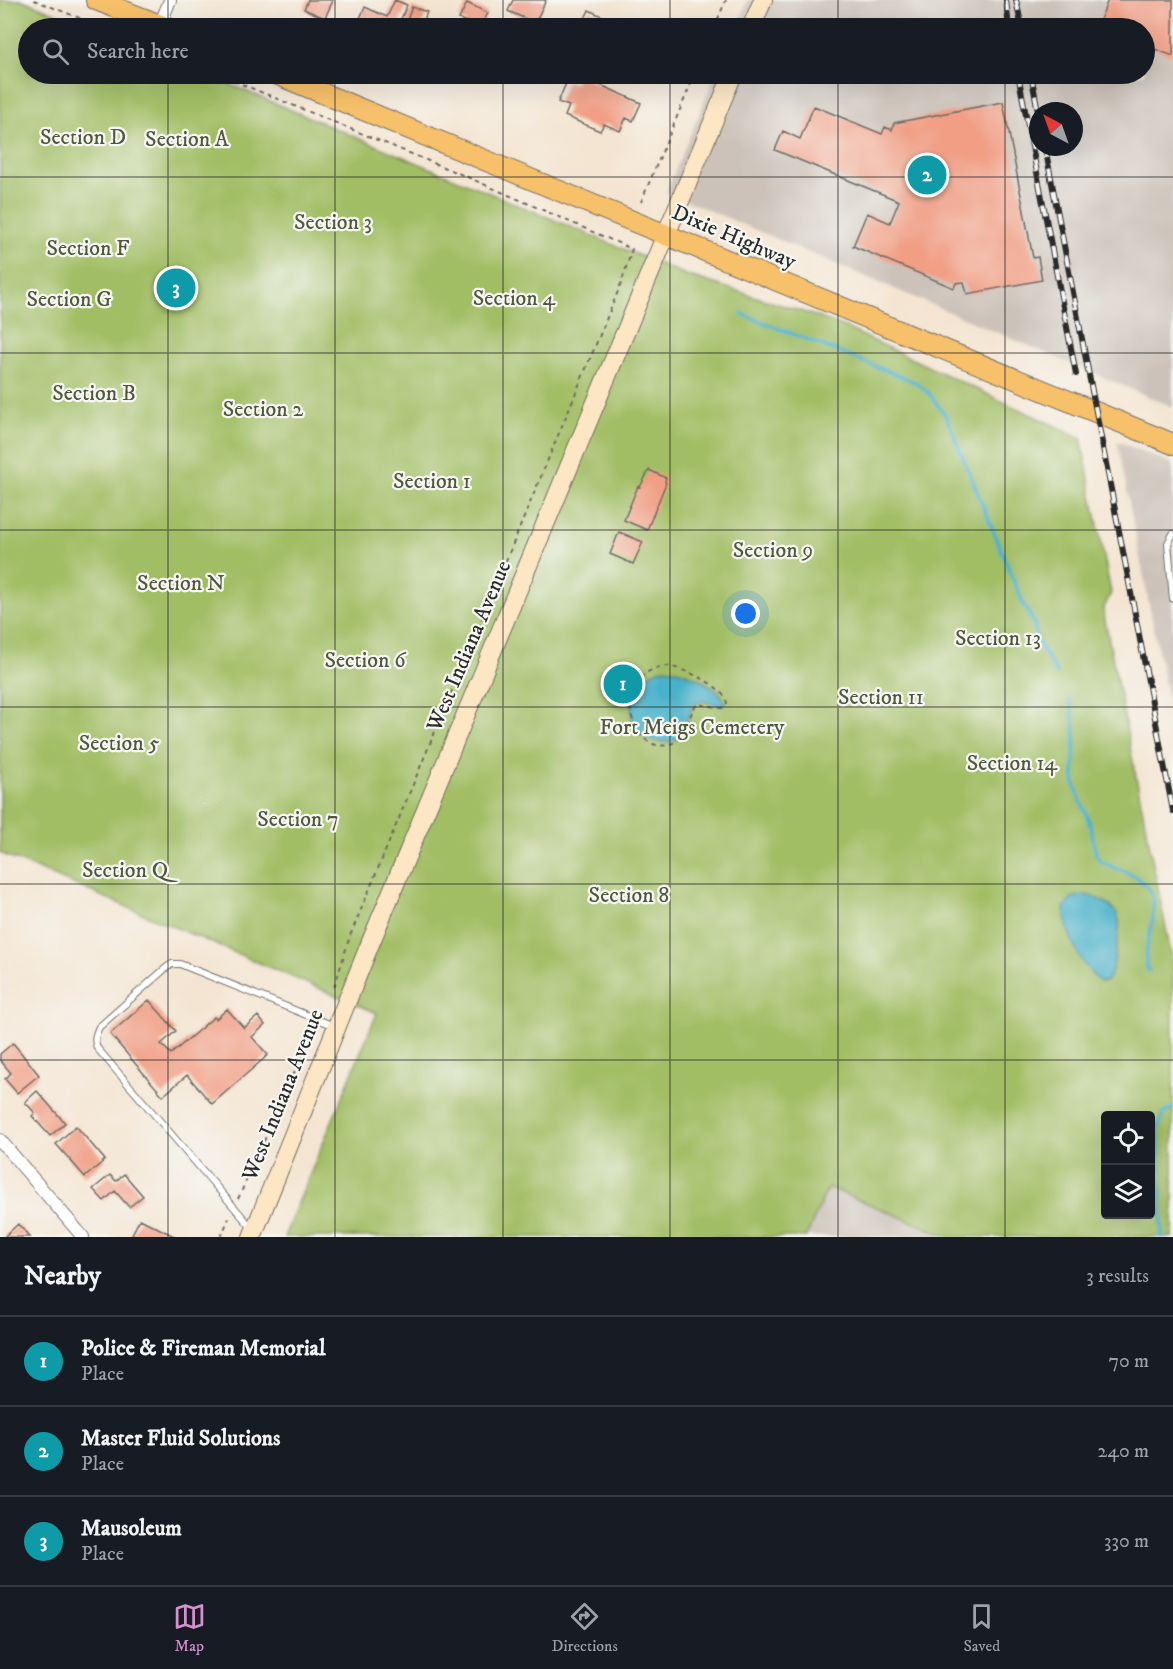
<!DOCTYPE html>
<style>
:root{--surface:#171b24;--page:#242831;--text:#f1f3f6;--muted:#9ea1a6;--line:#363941;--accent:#d690ce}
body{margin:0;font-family:"IM FELL DW Pica",serif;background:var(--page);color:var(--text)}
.controls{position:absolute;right:18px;bottom:18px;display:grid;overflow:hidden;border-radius:6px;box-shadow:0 6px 24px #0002}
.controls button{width:54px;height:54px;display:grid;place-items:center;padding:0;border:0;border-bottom:2px solid var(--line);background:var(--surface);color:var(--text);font:30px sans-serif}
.compass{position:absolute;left:1029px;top:102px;width:54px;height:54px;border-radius:50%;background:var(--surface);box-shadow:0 6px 24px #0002;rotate:319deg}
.you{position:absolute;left:746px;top:614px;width:21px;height:21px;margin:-15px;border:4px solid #fff;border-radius:50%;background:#1a73e8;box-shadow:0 0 0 9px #1a73e833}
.badge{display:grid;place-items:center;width:39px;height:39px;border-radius:50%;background:var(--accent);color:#fff;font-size:20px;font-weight:700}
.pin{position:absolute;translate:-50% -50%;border:3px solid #fff;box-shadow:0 2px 6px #0006}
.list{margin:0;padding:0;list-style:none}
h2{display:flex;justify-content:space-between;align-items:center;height:78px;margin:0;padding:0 24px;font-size:26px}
h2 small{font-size:20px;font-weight:400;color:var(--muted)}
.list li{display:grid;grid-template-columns:39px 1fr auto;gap:18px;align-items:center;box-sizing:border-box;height:90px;padding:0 24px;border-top:2px solid var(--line)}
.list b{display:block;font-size:22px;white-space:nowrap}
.list p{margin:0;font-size:20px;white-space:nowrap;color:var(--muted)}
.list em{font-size:20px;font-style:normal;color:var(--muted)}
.icon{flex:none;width:33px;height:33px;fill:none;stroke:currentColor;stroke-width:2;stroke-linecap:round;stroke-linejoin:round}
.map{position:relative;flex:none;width:1173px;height:1237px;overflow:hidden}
.search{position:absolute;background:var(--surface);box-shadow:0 6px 24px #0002;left:18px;right:18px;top:18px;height:66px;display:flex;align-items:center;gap:15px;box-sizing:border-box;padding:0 21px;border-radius:33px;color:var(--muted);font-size:22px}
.sheet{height:348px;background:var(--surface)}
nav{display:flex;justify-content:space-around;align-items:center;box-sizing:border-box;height:84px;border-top:2px solid var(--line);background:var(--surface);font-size:16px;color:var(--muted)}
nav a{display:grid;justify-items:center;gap:3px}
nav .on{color:var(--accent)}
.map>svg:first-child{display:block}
.industrial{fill:#ccc2b9;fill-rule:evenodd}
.green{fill:#a2be65;stroke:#667448;stroke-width:1.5;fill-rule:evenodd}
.water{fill:#4ab1c9;stroke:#3a6e7a;stroke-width:1.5}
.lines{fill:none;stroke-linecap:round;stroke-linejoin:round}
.stream{stroke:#4ab1c9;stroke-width:4}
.building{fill:#f19e84}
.lane-casing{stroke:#716c65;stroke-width:8}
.street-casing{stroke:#716c65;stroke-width:14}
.secondary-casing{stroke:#716c65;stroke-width:20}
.primary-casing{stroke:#716c65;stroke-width:22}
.path{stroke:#716c65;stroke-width:2;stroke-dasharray:4.5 4.5;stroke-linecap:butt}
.lane{stroke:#fff;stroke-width:6}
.street{stroke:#fff;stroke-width:12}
.secondary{stroke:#fce6c4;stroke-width:18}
.primary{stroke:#f7c06b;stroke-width:20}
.rail-casing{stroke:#2b2b2b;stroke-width:6}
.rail{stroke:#f6f6f2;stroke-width:4;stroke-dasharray:11;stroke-linecap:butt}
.grid{fill:none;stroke:#2b2b2b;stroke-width:1.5;stroke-opacity:0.55}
.labels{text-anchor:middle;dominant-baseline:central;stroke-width:4.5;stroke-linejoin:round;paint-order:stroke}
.park-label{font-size:22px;fill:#4f573c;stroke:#f6f6f2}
.street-label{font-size:22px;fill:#2b2b2b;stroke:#f6f6f2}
</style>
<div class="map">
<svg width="1173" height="1237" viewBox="0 0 1173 1237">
<rect width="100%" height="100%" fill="#f6f6f2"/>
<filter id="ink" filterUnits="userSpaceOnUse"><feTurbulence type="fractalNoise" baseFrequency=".0167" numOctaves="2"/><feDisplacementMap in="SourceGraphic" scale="12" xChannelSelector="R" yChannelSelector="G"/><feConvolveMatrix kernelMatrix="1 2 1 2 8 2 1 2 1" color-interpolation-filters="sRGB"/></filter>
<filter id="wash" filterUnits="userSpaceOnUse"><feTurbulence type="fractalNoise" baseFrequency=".008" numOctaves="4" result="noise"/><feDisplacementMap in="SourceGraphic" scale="24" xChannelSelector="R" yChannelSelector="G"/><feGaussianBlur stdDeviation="1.35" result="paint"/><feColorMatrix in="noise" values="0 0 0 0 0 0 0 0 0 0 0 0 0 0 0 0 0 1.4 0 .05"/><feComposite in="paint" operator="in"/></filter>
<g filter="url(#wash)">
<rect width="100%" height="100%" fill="#f4e5d2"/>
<path class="industrial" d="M748 0H1173V407L666 192 716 74H1144V28H736ZM1038 111H1074V147H1038Z
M1117 441 1173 464V726Z
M827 1187 949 1237H806Z"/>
<path class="green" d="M0 0H23L92 28H28V74H205L686 275 810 314 844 327 1081 438 1111 593 1103 610 1173 964V1237H949L828 1187 806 1237H284L377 1013 0 853ZM1106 1116H1150V1214H1106Z"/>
<path class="water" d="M665 668C682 669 721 686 725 703L721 706C715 705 705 700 699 702 683 706 693 746 661 742 617 738 625 676 665 668Z
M1082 895C1091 895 1096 898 1104 902 1126 914 1119 931 1116 951 1114 963 1113 972 1106 982H1100C1080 966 1066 933 1064 908L1072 898Z"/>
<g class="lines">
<path class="stream" d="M742 314 915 382 928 392 946 416 1023 603 1034 623 1037 640 1057 674
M1069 700C1078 725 1074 751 1074 777 1075 794 1086 809 1090 825 1093 835 1093 847 1097 856 1104 869 1141 869 1152 895 1160 916 1138 957 1149 971
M1162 1237 1158 1128 1164 1113 1173 1108"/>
</g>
<g id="blocks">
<path class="building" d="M308 0H333L325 18 304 9Z
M395 0 407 5 398 26 383 19 379 28H365L357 25 365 7 387 17Z
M513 0H546L535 23 508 11Z
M1108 0H1173V56L1144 45V28H1105L1098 25Z
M467 3 488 13 480 28H464L467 22 459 19Z
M412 7 427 12 421 28H404Z
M589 10 616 23 613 28 581 27Z
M578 75 641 103 633 121 626 118 620 131 604 124 600 131 565 116 569 106 558 102 567 81 574 84Z
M1003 102 1033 258 1038 257 1042 280 967 294 964 282 956 283 954 288 853 246 867 213 890 223 899 201 775 150 783 131 800 139 814 106 882 134 885 127 892 130 894 123Z
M174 267 190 273 186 282 189 283 183 295 181 294 178 302 162 295Z
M649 470 666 478 665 482 666 483 647 530 624 520 638 486 640 487Z
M619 532 643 542 633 564 610 554Z
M149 1000 176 1031 161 1044 171 1054 214 1017 216 1019 227 1009 244 1028 258 1016 265 1025 252 1037 268 1055 212 1104 187 1075 163 1096 110 1034Z
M13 1043 39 1075 17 1093 5 1079 11 1073 0 1060V1054Z
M37 1091 65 1123 50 1136 32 1116 35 1113 25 1102Z
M76 1126 105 1160 85 1177 56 1144Z
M124 1174 143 1196 129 1207 115 1191 104 1201 93 1189 110 1175 116 1181Z
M140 1219 176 1237H138L132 1234Z
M18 1224 30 1237H4Z"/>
</g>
</g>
<g filter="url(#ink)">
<use href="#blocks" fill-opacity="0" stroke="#716c65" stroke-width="1.5"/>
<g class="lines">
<g class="lane-casing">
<path id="lane" d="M1173 534 1168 543 1173 599
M252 1228 97 1048C94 1040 95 1035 99 1027L166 968 172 964H180L334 1026"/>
</g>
<g class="street-casing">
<path id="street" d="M160 25 170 0
M0 1140 83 1237"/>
</g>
<g class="secondary-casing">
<path id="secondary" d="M751 28 763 0
M252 1237 370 944 733 74"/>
</g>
<g class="primary-casing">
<path id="primary" d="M96 0 168 28
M276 74 1173 444"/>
</g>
<path class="path" d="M34 0 105 28
M714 28 726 0
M217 74 465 176 632 249 621 284 350 936 333 991
M641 202 695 74
M665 666C682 667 724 685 727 703L722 708 698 704C687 712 691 731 678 740 635 769 603 676 665 666Z
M238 1199 314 1029
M221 1237 229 1218"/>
<use href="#lane" class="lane"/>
<use href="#street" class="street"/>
<use href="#secondary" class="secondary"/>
<use href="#primary" class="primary"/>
<g class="rail-casing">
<path id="rail" d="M1006 0 1009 28
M1016 0 1022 28
M1018 74 1076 374
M1031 74 1038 111
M1045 147 1173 811"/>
</g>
<use href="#rail" class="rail"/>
</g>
</g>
<path class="grid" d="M168 0V28M335 0V28M503 0V28M670 0V28M838 0V28M1005 0V28M168 74V1237M335 74V1237M503 74V1237M670 74V1237M838 74V1237M1005 74V1237M0 177H1173M0 353H1173M0 530H1173M0 707H1173M0 884H1173M0 1060H1173"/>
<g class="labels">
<g class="park-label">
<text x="83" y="137">Section D</text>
<text x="187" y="139">Section A</text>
<text x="333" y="222">Section 3</text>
<text x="88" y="248">Section F</text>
<text x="514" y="298">Section 4</text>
<text x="69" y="299">Section G</text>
<text x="94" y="393">Section B</text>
<text x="263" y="409">Section 2</text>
<text x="432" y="481">Section 1</text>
<text x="773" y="550">Section 9</text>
<text x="181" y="583">Section N</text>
<text x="998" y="638">Section 13</text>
<text x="365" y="660">Section 6</text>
<text x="881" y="697">Section 11</text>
<text x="692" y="727">Fort Meigs Cemetery</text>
<text x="119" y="743">Section 5</text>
<text x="1012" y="763">Section 14</text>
<text x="298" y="819">Section 7</text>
<text x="125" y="870">Section Q</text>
<text x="629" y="895">Section 8</text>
</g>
<g class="street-label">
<text transform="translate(734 237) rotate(23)">Dixie Highway</text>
<text transform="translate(469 646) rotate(-67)">West Indiana Avenue</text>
<text transform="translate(283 1095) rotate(-68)">West Indiana Avenue</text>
</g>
</g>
</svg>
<div class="controls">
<button><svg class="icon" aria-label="locate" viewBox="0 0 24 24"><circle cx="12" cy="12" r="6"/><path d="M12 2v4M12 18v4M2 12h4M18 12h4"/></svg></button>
<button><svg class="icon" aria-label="layers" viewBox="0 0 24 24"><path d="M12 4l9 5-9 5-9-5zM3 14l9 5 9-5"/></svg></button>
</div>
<svg class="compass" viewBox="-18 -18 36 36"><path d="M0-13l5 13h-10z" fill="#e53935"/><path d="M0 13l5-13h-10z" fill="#9ea1a6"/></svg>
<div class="you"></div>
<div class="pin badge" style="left:623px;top:684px;background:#0f9aa8">1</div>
<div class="pin badge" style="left:927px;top:175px;background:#0f9aa8">2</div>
<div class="pin badge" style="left:176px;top:288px;background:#0f9aa8">3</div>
<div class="search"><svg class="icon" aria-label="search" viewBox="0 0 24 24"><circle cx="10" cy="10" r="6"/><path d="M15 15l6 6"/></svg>Search here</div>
</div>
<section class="sheet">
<h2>Nearby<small>3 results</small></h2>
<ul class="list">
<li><span class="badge" style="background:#0f9aa8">1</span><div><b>Police &amp; Fireman Memorial</b><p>Place</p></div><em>70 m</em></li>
<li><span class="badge" style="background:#0f9aa8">2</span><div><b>Master Fluid Solutions</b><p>Place</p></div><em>240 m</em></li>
<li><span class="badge" style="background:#0f9aa8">3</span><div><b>Mausoleum</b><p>Place</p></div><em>330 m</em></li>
</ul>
</section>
<nav>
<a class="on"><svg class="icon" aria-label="map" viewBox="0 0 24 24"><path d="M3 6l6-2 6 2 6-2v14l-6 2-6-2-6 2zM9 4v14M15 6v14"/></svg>Map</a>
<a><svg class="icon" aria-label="directions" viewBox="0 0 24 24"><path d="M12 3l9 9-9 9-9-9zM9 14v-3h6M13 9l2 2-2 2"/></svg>Directions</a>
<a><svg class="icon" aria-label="saved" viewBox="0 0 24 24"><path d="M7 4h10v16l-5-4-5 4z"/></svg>Saved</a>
</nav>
